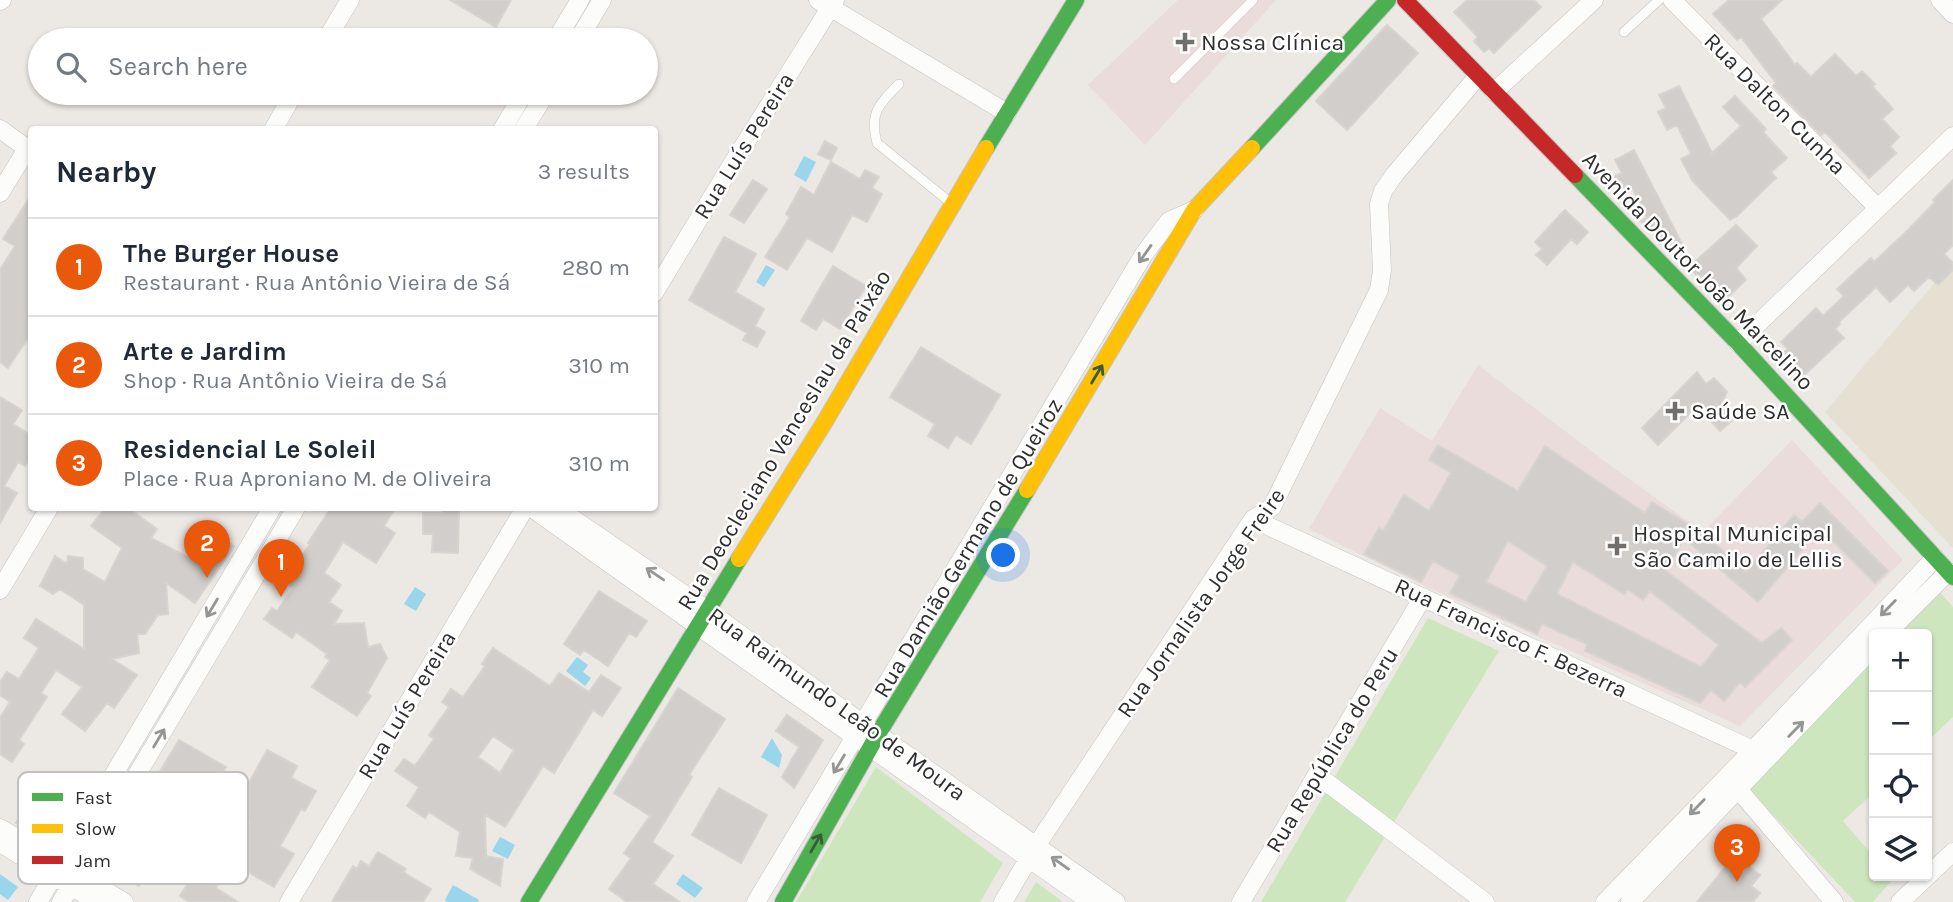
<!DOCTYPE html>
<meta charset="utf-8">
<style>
:root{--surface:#fff;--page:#f2f2f3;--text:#1f2937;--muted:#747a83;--line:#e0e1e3;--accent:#ea580c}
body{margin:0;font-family:Karla,sans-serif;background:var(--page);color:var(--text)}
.controls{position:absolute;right:21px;bottom:21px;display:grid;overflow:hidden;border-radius:7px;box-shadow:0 2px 5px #0004}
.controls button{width:63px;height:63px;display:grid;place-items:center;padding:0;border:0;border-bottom:2px solid var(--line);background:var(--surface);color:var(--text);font:35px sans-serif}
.you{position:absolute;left:1004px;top:556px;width:24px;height:24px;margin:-18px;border:5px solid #fff;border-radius:50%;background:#1a73e8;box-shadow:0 0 0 10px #1a73e833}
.badge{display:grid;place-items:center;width:46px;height:46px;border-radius:50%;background:var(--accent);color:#fff;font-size:23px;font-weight:700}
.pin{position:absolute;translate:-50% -58px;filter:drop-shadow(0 2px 4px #0008)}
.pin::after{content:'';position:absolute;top:37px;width:24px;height:21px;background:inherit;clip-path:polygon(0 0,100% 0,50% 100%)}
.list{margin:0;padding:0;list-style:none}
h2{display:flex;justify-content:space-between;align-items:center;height:91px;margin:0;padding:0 28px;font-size:30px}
h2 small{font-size:23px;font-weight:400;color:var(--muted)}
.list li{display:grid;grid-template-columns:46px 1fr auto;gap:21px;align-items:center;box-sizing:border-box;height:98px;padding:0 28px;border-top:2px solid var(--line)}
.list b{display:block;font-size:26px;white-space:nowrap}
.list p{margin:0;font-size:23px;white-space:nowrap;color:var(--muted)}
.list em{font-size:23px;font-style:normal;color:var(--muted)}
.icon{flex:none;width:38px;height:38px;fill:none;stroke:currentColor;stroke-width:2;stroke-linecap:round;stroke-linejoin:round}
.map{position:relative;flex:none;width:1953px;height:902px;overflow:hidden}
.search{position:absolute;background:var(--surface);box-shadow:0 2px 5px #0004;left:28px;top:28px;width:630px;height:77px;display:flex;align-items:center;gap:18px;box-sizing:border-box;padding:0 24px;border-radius:38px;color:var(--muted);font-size:26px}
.panel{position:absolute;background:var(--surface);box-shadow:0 2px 5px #0004;left:28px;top:126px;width:630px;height:385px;border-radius:7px}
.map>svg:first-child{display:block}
.education{fill:#e6e0d3}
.medical{fill:#e9dcdb}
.green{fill:#cee6be}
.water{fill:#99d6ec}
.building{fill:#d1cecb;stroke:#d7d4d0;stroke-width:2;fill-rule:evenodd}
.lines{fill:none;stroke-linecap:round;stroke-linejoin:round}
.lane-casing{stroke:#c5c4c5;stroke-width:10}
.street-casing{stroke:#c5c4c5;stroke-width:19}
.fast-casing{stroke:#c5c4c5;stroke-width:18}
.slow-casing{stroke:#c5c4c5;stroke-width:18}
.jam-casing{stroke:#c5c4c5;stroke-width:18}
.lane{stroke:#fcfcfb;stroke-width:9}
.street{stroke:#fcfcfb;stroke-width:18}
.fast{stroke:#4caf50;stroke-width:16}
.slow{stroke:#ffc107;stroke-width:16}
.jam{stroke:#c62828;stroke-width:16}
.oneway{stroke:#959594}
.oneway2{stroke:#385b3a}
.poi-dot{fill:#706f6e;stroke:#fff;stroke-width:2.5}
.labels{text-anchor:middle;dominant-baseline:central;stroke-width:5;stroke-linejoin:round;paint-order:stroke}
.poi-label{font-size:23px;fill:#2e2e2e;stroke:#fff;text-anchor:start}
.street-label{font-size:23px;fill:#2e2e2e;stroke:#fff}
.key{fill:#fff;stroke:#c0c0c0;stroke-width:2}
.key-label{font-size:19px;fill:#2e2e2e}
</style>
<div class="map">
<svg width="1953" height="902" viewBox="0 0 1953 902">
<rect width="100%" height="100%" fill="#ece8e4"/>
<path class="education" d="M1953 261V548L1825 412Z"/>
<path class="medical" d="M1178 0H1276L1145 145 1088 85Z
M1478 365 1603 460 1703 532 1792 440 1903 560 1740 726 1431 589 1309 529 1380 408 1432 441Z"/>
<path class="green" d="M1937 589 1953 607V717L1927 742V634H1892Z
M1428 618 1499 651 1345 902H1261Z
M1874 653V792L1843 821 1874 857V876H1890L1893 879 1873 902H1855L1745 785Z
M876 767 1003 863 980 902H796Z
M1036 882 1063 902H1024Z"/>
<path class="water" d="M804 156 816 162 806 182 794 175Z
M766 265 775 270 764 287 756 282Z
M415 587 426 594 416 611 404 604Z
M577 657 588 665 583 672 591 678 585 686 566 671Z
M772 738 782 755 779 768 761 757Z
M500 837 515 845 508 859 492 851Z
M0 874 18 887 8 900 0 894Z
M683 874 703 888 695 898 676 884Z
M453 885 479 900 478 902H447L445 900Z"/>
<path class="building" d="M450 0H511L496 27Z
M1467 0H1534L1541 7 1494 53 1489 48 1484 52 1474 41 1478 37 1454 12Z
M1729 0H1782L1761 19 1795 65 1797 63 1811 77 1835 54 1856 76 1862 71 1875 84 1872 86 1893 109 1882 119 1899 137 1890 146 1896 153 1869 178 1825 132 1821 135 1773 86 1776 83 1741 37 1737 40 1713 14Z
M1387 25 1418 53 1347 130 1316 101Z
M1679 86 1712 153 1741 126 1723 107 1735 96 1766 129 1763 132 1787 158 1771 172 1776 178 1737 216 1730 220 1692 180 1681 159 1691 154 1677 125 1667 130 1658 112 1666 108 1659 95Z
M825 141 837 148 831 160 818 154Z
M1634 150 1682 244 1670 250 1641 221 1647 218 1633 189 1622 195 1613 177 1622 173 1615 160Z
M831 162 860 179 865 170 879 177 872 188 882 194 867 222 852 215 832 252 807 238 787 270 765 257 790 217 786 214 801 187 814 195Z
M753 180 767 189 744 223 730 215Z
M1953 180V245L1944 254 1953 263V270L1938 285 1929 277 1914 291 1908 285 1890 302 1876 287 1839 322 1840 324 1835 329 1844 338 1802 377 1781 355 1788 349 1781 342 1816 308 1823 316 1844 296 1837 289 1871 258 1874 262 1907 231 1935 202 1933 200Z
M32 194V332L8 368 0 362V270L15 246 3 239Z
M1565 210 1588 232 1577 244 1571 239 1547 265 1536 255 1542 249 1535 242Z
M1736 225 1757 246 1736 268 1746 280 1728 297 1709 276 1702 281 1689 267Z
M724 237 756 254 735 292 764 309 755 326 765 332 757 347 743 340 747 333 689 300Z
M833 266 866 286 840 329 823 319 816 330 801 321Z
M921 347 1000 395 971 444 956 435 948 448 928 436 935 424 890 397Z
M1697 372 1706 384 1714 378 1727 392 1722 402 1737 416 1720 431 1697 406 1658 445 1642 428Z
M0 397 22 410 13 424 32 436V456L25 466 18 462 4 486 17 493 0 523Z
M1438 445 1518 491 1545 446 1645 513 1652 502 1702 533 1747 571 1794 515 1802 522 1820 503 1888 571 1875 583 1820 528 1758 602 1684 538 1666 571 1762 643 1781 628 1792 640 1745 687 1740 682 1724 701 1711 690 1700 703 1585 651 1587 644 1542 624 1537 634 1450 593 1460 576 1433 561 1421 582 1364 554 1379 528 1383 531 1404 495 1429 511 1451 473 1429 460ZM1508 541 1547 566 1526 602 1486 582ZM1573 562 1624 594 1627 589 1643 600 1650 591 1719 645 1701 667 1557 594Z
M105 508H128L157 529 151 538 189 558 191 556 192 557 211 530 234 546 195 603 166 583 168 614 158 615 145 634H137L139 653 112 659 137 675 114 708 107 703 85 731 62 714 82 687 56 670 41 693 47 697 19 740 24 744 12 762 0 754V718L10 702 0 695V682L7 672 19 679 39 648 24 638 36 619 84 649V605L60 589 53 594 40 586 55 556 67 564 68 556 83 558V569L105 582 122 548 91 526Z
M331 508H395L384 526 395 533 376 563 343 542 324 573 341 585 329 602 342 611 334 624 364 623 368 647 380 644 387 658 367 693 371 696 357 716 312 687 330 660 325 657 327 654 296 632 292 638 264 619 272 608 277 611 293 588 284 582 310 544 308 543Z
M442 508H459L458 553 432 552 433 534H423V513H442Z
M599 591 647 621 636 637 629 633 608 666 584 650 580 655 564 644Z
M493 648 550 686 559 673 589 692 601 675 621 688 602 716 593 710 554 773 543 766 505 827 485 815 486 856 503 859 500 886 470 869 473 858 456 856 460 832 429 812 425 818 407 806 419 787 395 771 404 759 415 766 434 739 429 735 449 707 442 702 451 689 463 697 485 666 482 664ZM493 736 514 750 500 773 478 757Z
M678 688 725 719 689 775 692 777 652 842 673 856 653 884 680 902H627L609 889 631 858 624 853 650 816 614 793Z
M787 715 823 740 794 788 782 777 799 747 776 731Z
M179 740 226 767 215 785 207 780 191 805 211 817 199 837 175 823 152 861 155 862 139 886 119 874 123 867 111 859 122 841 127 845 145 817 136 811Z
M267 750 297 766 291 778 316 791 305 811 301 809 280 846 294 854 274 887 227 860 250 822 221 806 228 794 239 801Z
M49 778 62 785 44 816 66 829 56 847 16 823 26 806 31 809Z
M719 788 767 815 741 863 692 835Z
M378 852 406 869 403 872 431 889 423 902H332L353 866 357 869 361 861 369 866Z
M202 861 224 874 216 888 238 902H189L180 896Z
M1726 866 1740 878 1749 867 1760 875 1751 886 1760 893 1753 902H1697Z"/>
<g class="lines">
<g class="lane-casing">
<path id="lane" d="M1624 32 1659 0
M1174 79 1253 0
M899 84C879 104 869 113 877 143L951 203"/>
</g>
<g class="street-casing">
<path id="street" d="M818 0 1007 113
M1672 0 1877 207
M1940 0 1953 14
M0 1 2 0
M326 40 350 0
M556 40 580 0
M578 40 602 0
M1494 92 1594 0
M0 129 32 152
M273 130 294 93
M502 130 524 93
M523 130 546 93
M0 193 27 149
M654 293 731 166 835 0
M1738 343 1953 136
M532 508C717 641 904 771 1091 902
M557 508 707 610 863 724 1116 902
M1253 519 1768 757
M0 590 49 508
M1886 634 1948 572
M1317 775 1485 902
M1732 782 1834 902
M0 828 124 902
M0 843 97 902
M38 902 272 508
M61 902 296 508
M289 902 525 508
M756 902 1144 254 1169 221 1194 210
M1003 902 1036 846 1253 519 1272 507 1379 290 1382 270 1379 204 1383 191 1395 174 1478 76
M1241 902 1423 597
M1605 902 1754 749 1935 558
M1630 902 1874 647
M1900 902 1953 852"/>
</g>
<g class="fast-casing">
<path id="fast" d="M986 148 1076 0
M1252 148 1388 0
M1575 175 1738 343 1953 577
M529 902 739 559
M783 902 878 734 1027 490"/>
</g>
<g class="slow-casing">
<path id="slow" d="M1027 490 1194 210 1252 148
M739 559 824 423 986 148"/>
</g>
<g class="jam-casing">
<path id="jam" d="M1405 0 1575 175"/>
</g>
<use href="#lane" class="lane"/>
<use href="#street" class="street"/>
<use href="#fast" class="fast"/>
<use href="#slow" class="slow"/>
<use href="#jam" class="jam"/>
</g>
<defs><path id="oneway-shaft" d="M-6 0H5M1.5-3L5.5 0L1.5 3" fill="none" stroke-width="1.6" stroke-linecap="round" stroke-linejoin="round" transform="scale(1.75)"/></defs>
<g class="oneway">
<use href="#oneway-shaft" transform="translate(1145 254) rotate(125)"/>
<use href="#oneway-shaft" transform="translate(655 574) rotate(-146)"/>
<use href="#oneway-shaft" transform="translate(212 608) rotate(121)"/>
<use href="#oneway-shaft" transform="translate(1888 608) rotate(134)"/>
<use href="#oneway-shaft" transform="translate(1796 729) rotate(-46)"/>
<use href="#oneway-shaft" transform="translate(159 738) rotate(-59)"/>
<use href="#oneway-shaft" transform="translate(839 764) rotate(121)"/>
<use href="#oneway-shaft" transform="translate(1697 807) rotate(134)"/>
<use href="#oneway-shaft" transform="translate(1060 863) rotate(-145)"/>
</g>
<g class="oneway2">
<use href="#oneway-shaft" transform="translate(1097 374) rotate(-59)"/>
<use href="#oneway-shaft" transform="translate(816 843) rotate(-60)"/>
</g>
<g class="poi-dot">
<path d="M1181.5 31.5h7v7h7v7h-7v7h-7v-7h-7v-7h7z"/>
<path d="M1671.5 400.5h7v7h7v7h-7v7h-7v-7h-7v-7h7z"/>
<path d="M1613.5 535.5h7v7h7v7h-7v7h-7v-7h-7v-7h7z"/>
</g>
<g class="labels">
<g class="poi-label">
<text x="1201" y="42">Nossa Clínica</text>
<text x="1691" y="411">Saúde SA</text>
<text x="1633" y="533">Hospital Municipal<tspan x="1633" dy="26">São Camilo de Lellis</tspan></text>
</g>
<g class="street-label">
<text transform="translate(1775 104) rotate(45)">Rua Dalton Cunha</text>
<text transform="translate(744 146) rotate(-58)">Rua Luís Pereira</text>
<text transform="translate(1698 271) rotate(46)">Avenida Doutor João Marcelino</text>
<text transform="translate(784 440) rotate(-59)">Rua Deocleciano Venceslau da Paixão</text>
<text transform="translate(968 548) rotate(-59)">Rua Damião Germano de Queiroz</text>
<text transform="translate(1201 603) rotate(-55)">Rua Jornalista Jorge Freire</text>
<text transform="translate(1511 638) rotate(25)">Rua Francisco F. Bezerra</text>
<text transform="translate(837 704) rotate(36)">Rua Raimundo Leão de Moura</text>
<text transform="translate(407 705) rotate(-59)">Rua Luís Pereira</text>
<text transform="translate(1332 750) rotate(-59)">Rua República do Peru</text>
</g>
</g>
<rect x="18" y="772" width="230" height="112" rx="10" class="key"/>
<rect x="32" y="793" width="31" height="8" fill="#4caf50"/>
<rect x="32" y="824" width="31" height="9" fill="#ffc107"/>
<rect x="32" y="856" width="31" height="8" fill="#c62828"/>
<g class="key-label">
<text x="75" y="804">Fast</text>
<text x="75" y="835">Slow</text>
<text x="75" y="867">Jam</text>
</g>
</svg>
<div class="controls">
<button>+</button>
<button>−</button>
<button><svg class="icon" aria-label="locate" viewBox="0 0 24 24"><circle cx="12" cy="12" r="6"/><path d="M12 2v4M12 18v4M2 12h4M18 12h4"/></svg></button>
<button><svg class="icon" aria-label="layers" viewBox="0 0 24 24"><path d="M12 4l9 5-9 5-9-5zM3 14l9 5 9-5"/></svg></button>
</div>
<div class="you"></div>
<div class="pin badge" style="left:281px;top:597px">1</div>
<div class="pin badge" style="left:207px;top:578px">2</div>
<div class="pin badge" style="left:1737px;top:882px">3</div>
<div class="search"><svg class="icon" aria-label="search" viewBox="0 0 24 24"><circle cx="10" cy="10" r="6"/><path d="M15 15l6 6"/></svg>Search here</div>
<section class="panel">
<h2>Nearby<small>3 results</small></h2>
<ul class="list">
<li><span class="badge">1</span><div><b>The Burger House</b><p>Restaurant · Rua Antônio Vieira de Sá</p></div><em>280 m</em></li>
<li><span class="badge">2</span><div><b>Arte e Jardim</b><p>Shop · Rua Antônio Vieira de Sá</p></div><em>310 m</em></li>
<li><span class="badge">3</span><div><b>Residencial Le Soleil</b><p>Place · Rua Aproniano M. de Oliveira</p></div><em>310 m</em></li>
</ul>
</section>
</div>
